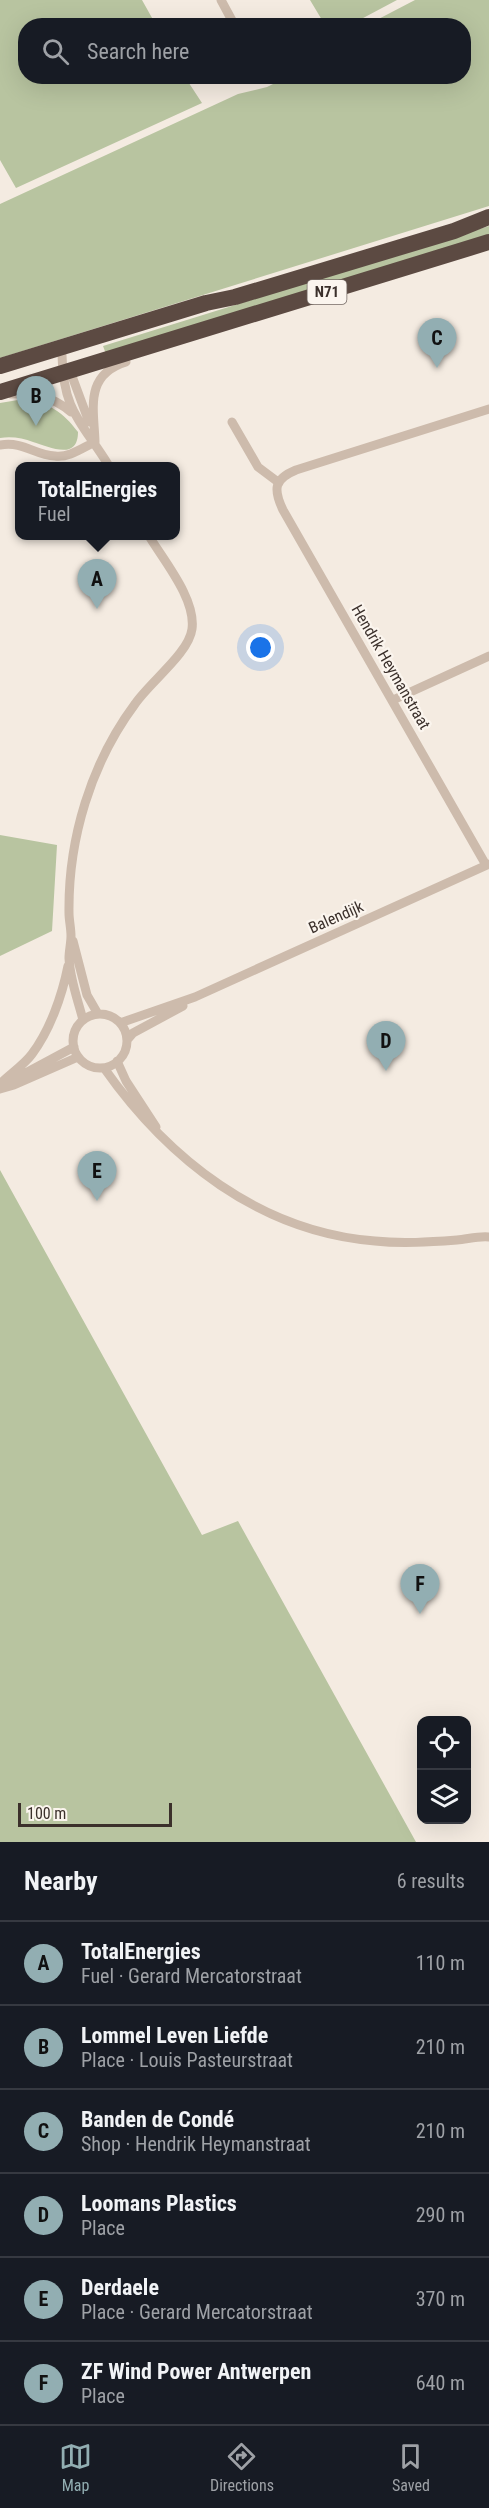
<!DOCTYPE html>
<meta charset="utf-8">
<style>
:root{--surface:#171b24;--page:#20242c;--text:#f1f3f6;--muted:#9ea1a6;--line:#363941;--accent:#92aeb2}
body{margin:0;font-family:"Roboto Condensed",sans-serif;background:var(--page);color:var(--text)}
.controls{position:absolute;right:18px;bottom:18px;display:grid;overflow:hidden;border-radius:12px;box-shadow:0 6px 24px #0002}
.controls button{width:54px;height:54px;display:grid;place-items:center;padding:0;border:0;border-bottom:2px solid var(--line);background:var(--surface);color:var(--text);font:30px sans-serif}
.scale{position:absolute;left:18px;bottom:15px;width:154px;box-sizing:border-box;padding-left:6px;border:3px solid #3b302b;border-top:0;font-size:16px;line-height:21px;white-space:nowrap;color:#3b302b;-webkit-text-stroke:4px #fbf5ee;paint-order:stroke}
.you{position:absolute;left:261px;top:648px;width:21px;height:21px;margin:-15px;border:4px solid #fff;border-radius:50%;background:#1a73e8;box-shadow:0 0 0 9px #1a73e833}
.badge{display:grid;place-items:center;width:39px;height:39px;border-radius:50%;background:var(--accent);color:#111;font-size:20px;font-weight:700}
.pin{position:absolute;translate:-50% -50px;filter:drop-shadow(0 2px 3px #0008)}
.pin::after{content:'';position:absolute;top:32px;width:21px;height:18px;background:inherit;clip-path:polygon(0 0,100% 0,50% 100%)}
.popup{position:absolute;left:15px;top:462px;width:165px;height:78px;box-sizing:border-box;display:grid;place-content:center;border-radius:12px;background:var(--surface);filter:drop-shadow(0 2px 4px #0005);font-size:20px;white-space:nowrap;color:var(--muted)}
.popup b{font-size:22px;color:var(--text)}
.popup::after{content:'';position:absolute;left:50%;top:100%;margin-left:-12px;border:12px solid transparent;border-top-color:var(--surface)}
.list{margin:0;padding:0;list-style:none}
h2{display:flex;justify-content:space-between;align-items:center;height:78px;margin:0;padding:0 24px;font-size:26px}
h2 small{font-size:20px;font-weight:400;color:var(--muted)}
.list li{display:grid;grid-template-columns:39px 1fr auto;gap:18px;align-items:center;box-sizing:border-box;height:84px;padding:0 24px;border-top:2px solid var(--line)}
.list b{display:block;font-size:22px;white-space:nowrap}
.list p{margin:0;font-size:20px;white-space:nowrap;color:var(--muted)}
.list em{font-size:20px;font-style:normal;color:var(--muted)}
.icon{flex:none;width:33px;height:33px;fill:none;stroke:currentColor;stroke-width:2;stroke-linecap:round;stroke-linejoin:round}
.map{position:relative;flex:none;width:489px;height:1842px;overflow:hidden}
.search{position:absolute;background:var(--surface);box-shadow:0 6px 24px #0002;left:18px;right:18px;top:18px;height:66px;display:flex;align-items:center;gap:15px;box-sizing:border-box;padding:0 21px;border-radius:24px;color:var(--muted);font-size:22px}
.sheet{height:582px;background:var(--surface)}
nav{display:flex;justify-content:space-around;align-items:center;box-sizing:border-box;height:84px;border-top:2px solid var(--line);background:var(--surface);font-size:16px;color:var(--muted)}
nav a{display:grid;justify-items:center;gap:3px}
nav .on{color:var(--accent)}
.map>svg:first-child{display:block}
.green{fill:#b8c4a0}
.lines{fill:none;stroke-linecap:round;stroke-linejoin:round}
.street{stroke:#cdbbac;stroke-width:9}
.highway{stroke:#5c4a42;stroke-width:16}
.labels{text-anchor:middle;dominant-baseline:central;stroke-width:4.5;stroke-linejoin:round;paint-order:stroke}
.shield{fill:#fbf5ee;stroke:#756b66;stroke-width:1.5}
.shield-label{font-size:15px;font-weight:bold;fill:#3b302b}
.street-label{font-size:16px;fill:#3b302b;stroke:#fbf5ee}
</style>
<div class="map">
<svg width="489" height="1842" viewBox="0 0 489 1842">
<rect width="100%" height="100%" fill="#f4ebe1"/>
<path class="green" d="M0 0H142L156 25 26 26V76L185 77 202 103 16 188 0 160Z
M310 0H397L350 25H325Z
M415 0H489V206L0 358V204L238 94 267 87 287 77 464 76V26L367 25Z
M489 226V235L106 354 103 346Z
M24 399C49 403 63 412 78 432 78 462 48 446 33 442 23 438 11 436 0 438V403Z
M0 835 57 845 52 931 0 956Z
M0 1170 202 1535 238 1521 416 1842H0Z"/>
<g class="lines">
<path class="street" d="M221 0 235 26
M62 355C63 412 82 422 109 466
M69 368 89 422
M11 394C35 393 52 396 71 412
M232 422 258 467 278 482
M95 442C94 409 84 375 126 362
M0 445C24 441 34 455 55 456 69 458 82 448 95 442
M393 700 489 656
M486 865 283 510C273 489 274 479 296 470L489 409
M73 941 87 995 98 1014
M73 1041a27 27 0 1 1 54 0a27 27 0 1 1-54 0Z
M83 1020C78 1000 70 980 69 958 69 951 71 943 71 936 71 928 69 920 69 913 68 839 91 763 135 704 150 682 189 653 192 629 196 599 164 561 149 536
M120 1023 195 997 489 864
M127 1040 133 1033 183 1006
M117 1061 126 1081 156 1127
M104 1068C168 1159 260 1232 375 1241 402 1244 430 1242 457 1240 468 1239 478 1236 489 1237
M7 1083 74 1047
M0 1084C10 1074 24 1065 32 1054 50 1030 62 996 68 966
M0 1089 14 1085 78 1057"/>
<path class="highway" d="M0 366 206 303 235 297 454 231 489 217
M0 392 489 242"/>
</g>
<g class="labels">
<rect class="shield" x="307.5" y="280" width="39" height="24" rx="4.5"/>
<g class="shield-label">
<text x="327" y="292">N71</text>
</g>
<g class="street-label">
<text transform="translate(391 667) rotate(60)">Hendrik Heymanstraat</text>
<text transform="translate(336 917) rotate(-24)">Balendijk</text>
</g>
</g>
</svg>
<div class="controls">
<button><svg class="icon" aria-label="locate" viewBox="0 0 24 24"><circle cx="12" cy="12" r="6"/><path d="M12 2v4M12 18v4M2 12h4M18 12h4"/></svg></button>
<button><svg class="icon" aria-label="layers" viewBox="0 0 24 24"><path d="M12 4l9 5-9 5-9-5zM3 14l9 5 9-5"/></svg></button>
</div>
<div class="scale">100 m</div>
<div class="you"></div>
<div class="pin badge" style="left:97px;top:609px">A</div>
<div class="popup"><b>TotalEnergies</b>Fuel</div>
<div class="pin badge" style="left:36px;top:426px">B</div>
<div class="pin badge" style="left:437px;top:368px">C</div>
<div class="pin badge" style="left:386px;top:1071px">D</div>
<div class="pin badge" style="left:97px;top:1201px">E</div>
<div class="pin badge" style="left:420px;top:1614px">F</div>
<div class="search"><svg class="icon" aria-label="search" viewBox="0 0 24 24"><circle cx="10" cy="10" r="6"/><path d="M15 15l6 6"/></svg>Search here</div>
</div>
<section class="sheet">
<h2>Nearby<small>6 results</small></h2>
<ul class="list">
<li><span class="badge">A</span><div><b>TotalEnergies</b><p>Fuel · Gerard Mercatorstraat</p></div><em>110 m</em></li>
<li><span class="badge">B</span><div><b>Lommel Leven Liefde</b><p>Place · Louis Pasteurstraat</p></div><em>210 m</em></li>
<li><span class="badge">C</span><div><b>Banden de Condé</b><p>Shop · Hendrik Heymanstraat</p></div><em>210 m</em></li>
<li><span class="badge">D</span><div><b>Loomans Plastics</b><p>Place</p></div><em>290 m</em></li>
<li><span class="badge">E</span><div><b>Derdaele</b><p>Place · Gerard Mercatorstraat</p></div><em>370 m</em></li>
<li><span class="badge">F</span><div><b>ZF Wind Power Antwerpen</b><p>Place</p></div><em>640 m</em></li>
</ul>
</section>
<nav>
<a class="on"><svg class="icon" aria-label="map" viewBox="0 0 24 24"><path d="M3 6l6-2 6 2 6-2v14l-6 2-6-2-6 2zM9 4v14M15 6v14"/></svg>Map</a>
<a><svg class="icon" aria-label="directions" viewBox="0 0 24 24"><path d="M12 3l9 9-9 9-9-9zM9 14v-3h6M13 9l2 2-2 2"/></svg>Directions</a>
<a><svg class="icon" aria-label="saved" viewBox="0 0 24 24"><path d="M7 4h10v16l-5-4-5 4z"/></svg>Saved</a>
</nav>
